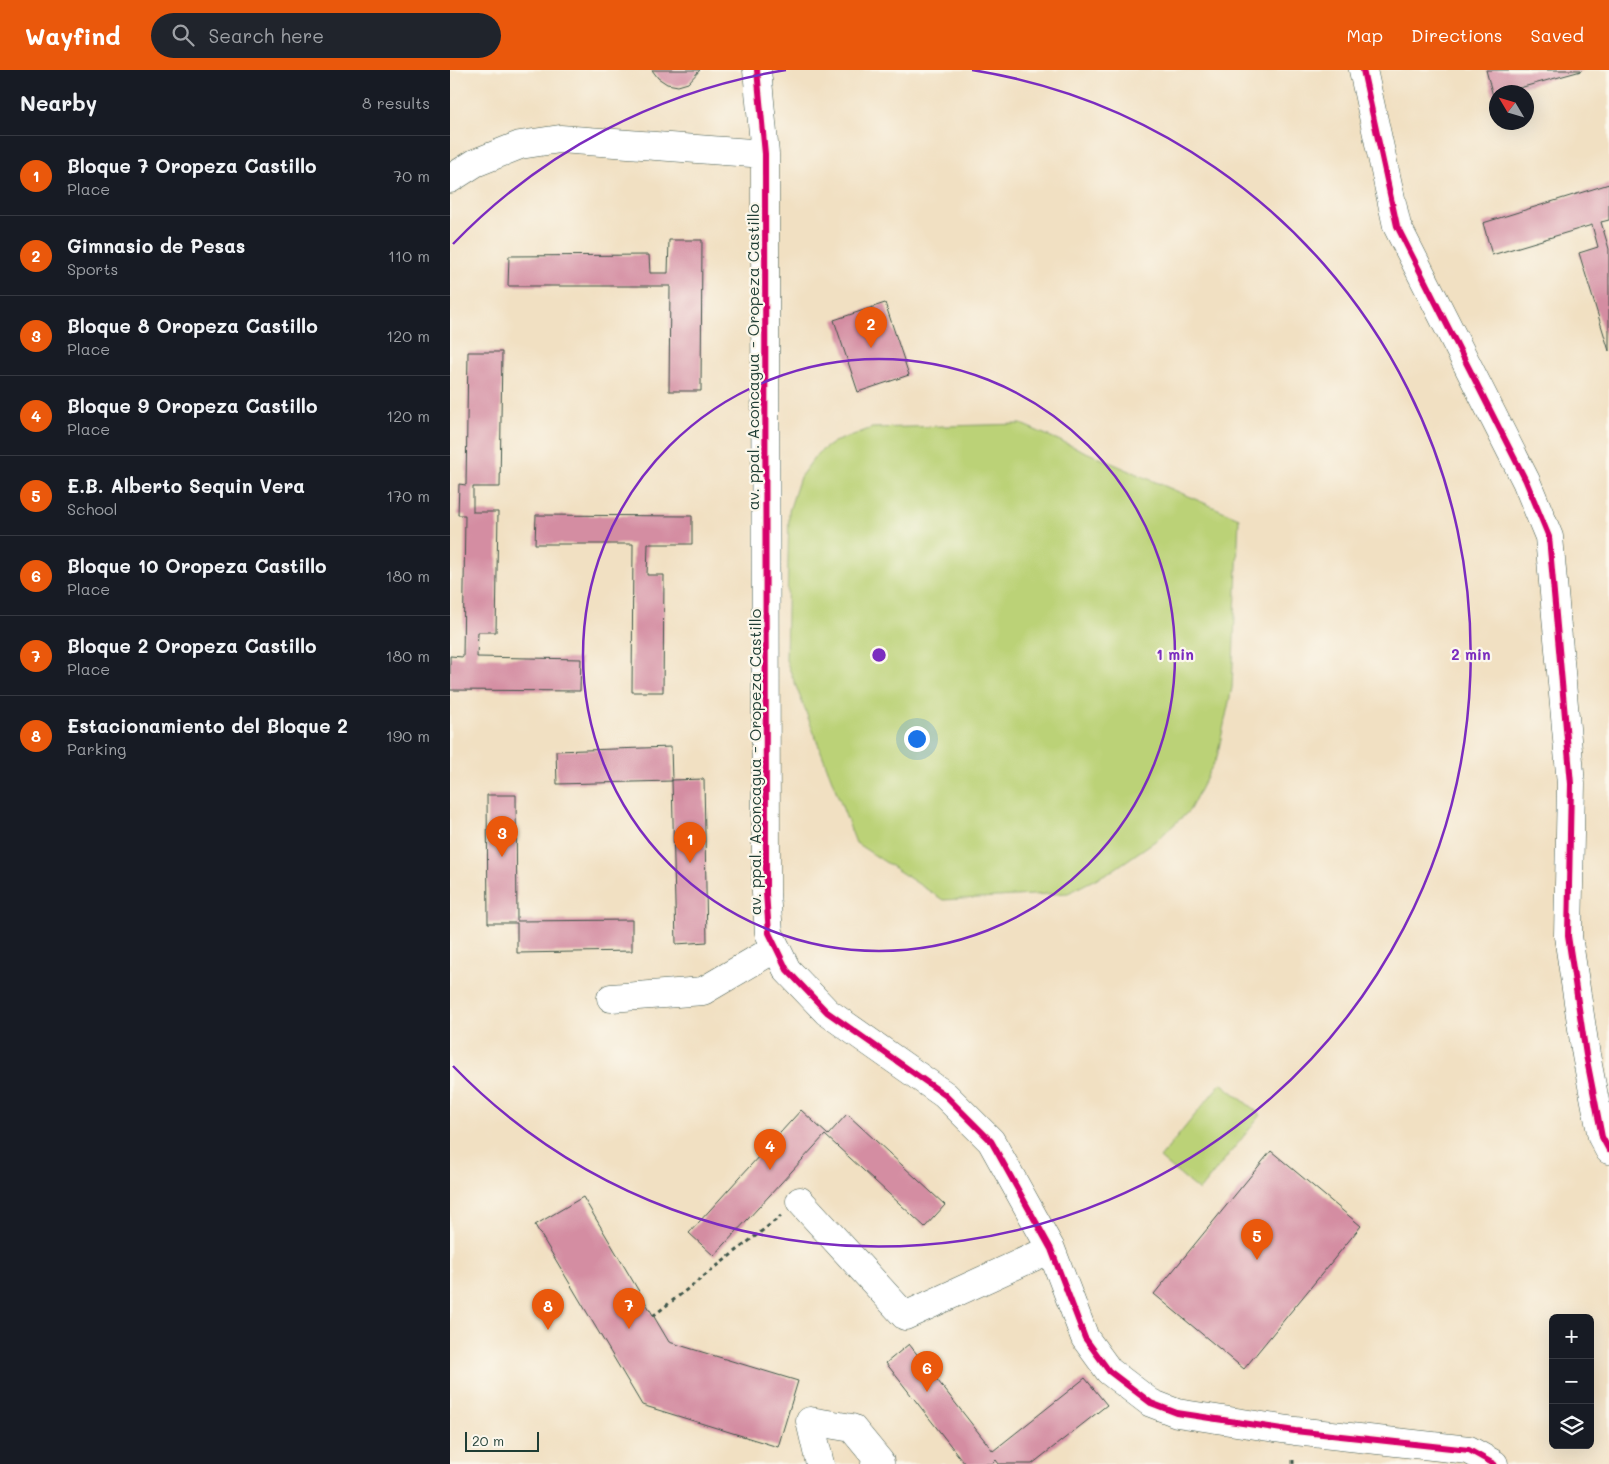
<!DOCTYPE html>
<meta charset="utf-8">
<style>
:root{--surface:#171b24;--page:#20242c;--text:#f1f3f6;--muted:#9ea1a6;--line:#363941;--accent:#ea580c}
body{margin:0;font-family:Mali,sans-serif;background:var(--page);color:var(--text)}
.controls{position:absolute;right:15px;bottom:15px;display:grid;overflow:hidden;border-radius:8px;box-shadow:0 5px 20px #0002}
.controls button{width:45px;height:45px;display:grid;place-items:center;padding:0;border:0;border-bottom:1px solid var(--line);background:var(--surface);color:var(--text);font:25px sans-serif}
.compass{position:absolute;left:1039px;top:15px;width:45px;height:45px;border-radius:50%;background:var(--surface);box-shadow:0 5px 20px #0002;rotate:308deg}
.scale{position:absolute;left:15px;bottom:12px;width:74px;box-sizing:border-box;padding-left:5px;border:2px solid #1f3d34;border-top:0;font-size:14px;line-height:18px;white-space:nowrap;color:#1f3d34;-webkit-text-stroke:4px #fbf7ec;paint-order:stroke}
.you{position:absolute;left:466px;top:668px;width:18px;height:18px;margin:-12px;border:4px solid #fff;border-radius:50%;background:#1a73e8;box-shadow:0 0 0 8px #1a73e833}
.badge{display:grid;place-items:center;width:32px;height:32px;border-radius:50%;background:var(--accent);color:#fff;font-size:16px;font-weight:700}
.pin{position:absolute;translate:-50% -41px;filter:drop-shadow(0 1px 2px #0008)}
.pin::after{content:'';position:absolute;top:26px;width:18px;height:15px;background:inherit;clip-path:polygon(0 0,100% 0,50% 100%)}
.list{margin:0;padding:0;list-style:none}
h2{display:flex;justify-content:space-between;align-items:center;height:65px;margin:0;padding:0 20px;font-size:21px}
h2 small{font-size:16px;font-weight:400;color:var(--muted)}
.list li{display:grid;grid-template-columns:32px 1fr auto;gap:15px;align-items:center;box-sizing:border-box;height:80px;padding:0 20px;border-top:1px solid var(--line)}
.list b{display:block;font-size:19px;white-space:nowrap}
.list p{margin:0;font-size:16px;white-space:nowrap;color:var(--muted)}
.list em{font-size:16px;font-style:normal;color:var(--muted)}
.icon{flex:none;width:28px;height:28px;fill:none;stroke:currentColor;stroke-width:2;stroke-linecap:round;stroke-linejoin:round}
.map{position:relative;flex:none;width:1159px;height:1394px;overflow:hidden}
header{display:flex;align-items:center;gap:30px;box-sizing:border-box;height:70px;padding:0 25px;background:var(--accent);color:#fff}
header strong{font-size:24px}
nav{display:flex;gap:28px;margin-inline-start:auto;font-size:18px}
.search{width:350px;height:45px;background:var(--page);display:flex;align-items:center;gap:12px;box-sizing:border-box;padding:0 18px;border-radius:28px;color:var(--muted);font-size:19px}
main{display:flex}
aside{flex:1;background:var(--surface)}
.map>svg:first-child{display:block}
.green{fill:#bbd277;stroke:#6d8856}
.building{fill:#d48da2}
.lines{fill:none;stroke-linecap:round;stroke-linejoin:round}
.minor-casing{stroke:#3e5549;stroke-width:29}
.path{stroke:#3e5549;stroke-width:3;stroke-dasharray:4 4;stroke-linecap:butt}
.minor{stroke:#fff;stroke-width:28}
.cycleway-casing{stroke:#fbf7ec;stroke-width:9}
.cycleway{stroke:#d6006c;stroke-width:6}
.ring{fill:none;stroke:#7b2cbf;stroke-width:2.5}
.labels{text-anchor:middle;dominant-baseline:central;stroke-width:4.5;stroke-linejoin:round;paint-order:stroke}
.street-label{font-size:16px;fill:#1f3d34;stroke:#fbf7ec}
.centre{fill:#7b2cbf;stroke:#fbf7ec;stroke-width:2.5}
.ring-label{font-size:15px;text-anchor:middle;font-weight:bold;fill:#7b2cbf;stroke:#fbf7ec;stroke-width:4.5;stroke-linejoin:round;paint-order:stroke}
</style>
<header>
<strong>Wayfind</strong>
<div class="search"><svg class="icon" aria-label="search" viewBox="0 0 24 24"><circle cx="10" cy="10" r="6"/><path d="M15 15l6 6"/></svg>Search here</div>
<nav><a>Map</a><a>Directions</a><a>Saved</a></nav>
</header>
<main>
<aside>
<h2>Nearby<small>8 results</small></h2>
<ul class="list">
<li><span class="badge">1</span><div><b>Bloque 7 Oropeza Castillo</b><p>Place</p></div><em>70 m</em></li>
<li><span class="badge">2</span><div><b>Gimnasio de Pesas</b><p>Sports</p></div><em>110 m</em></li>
<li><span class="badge">3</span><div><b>Bloque 8 Oropeza Castillo</b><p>Place</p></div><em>120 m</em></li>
<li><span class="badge">4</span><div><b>Bloque 9 Oropeza Castillo</b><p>Place</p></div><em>120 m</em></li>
<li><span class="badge">5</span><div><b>E.B. Alberto Sequin Vera</b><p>School</p></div><em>170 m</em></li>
<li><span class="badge">6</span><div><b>Bloque 10 Oropeza Castillo</b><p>Place</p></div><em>180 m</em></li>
<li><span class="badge">7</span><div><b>Bloque 2 Oropeza Castillo</b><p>Place</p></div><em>180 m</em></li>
<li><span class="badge">8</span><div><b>Estacionamiento del Bloque 2</b><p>Parking</p></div><em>190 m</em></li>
</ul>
</aside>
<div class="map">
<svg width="1159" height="1394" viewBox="0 0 1159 1394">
<rect width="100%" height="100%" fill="#fbf7ec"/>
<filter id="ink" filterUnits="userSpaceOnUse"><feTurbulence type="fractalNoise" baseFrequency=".02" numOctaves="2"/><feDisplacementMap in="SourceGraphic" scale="10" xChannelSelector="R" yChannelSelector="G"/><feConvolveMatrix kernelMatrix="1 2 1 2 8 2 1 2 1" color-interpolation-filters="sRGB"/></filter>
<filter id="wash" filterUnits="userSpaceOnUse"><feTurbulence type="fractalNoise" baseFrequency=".0096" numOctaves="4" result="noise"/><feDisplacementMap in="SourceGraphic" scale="20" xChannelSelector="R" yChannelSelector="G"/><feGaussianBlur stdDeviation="1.12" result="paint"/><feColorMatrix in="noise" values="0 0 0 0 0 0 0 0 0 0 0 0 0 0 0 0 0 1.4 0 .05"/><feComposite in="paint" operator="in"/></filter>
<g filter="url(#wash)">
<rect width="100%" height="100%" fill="#f1e0c2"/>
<path class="green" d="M571 354 789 448 782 618 767 687 739 741 708 769 663 800 618 823 493 830 406 773 336 590 339 441 350 407 368 383 384 372 422 358Z
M771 1013 811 1045 749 1121 710 1088Z"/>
<g id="blocks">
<path class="building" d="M202 0H250L238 13 228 16 217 14 208 8Z
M1036 0H1131V1L1055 22H1046L1043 26Z
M1159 114V150L1151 152 1159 179V281L1129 183 1148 177 1142 155 1042 185 1033 153Z
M219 170H252L251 321H219L220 216H58L59 186 199 185 200 203H218Z
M435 233 459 305 408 322 384 250Z
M18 282H52L50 417H23V442H48L46 562H28L27 587 131 589 130 621 0 620V586L13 587 15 445H8L9 414 16 415Z
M86 445 242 446V474H198L197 505H214L213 622H182L183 474H85Z
M221 677 222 711 107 714 106 681Z
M254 709 257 872 226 874 222 710Z
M37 725H66L67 851 182 850V881L67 883V853H38Z
M351 1040 378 1065 397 1044 495 1135 475 1157 375 1065 264 1186 239 1163Z
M821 1081 911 1156 794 1299 704 1224Z
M133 1127 219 1272 348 1311 328 1377 192 1335 85 1155Z
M459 1274 543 1381 635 1308 657 1335 582 1394H549L546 1390 542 1394H515L436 1293Z"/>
</g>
</g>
<g filter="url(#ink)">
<use href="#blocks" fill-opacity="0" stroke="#3e5549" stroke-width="1"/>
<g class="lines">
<g class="minor-casing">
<path id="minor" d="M307 0 315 84 316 823 319 863 337 900 377 942 495 1025 541 1071 601 1179 635 1268 659 1301 701 1333 727 1343 845 1361 1019 1380 1044 1394
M913 0 947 156 1076 411 1099 467 1121 714 1118 866 1136 985 1152 1067 1159 1080
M0 109 25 93 70 75 110 69 315 84
M161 928 253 921 326 878
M350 1131 455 1246 601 1179
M370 1394 360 1351 402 1358 430 1392 425 1394"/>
</g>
<path class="path" d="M203 1246 331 1146
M843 1394V1387"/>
<use href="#minor" class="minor"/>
<g class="cycleway-casing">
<path id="cycleway" d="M307 0 315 84 316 823 319 863 337 900 377 942 495 1025 541 1071 601 1179 635 1268 659 1301 701 1333 727 1343 845 1361 1019 1380 1044 1394
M913 0 947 156 1076 411 1099 467 1121 714 1118 866 1136 985 1152 1067 1159 1080"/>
</g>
<use href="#cycleway" class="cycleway"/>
</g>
</g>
<g class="ring">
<circle cx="429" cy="585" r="296"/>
<path d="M3 174A592 592 0 0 1 336 0M522 0A592 592 0 1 1 3 996"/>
</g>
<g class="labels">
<g class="street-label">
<text transform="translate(302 287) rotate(-90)">av. ppal. Aconcagua - Oropeza Castillo</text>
<text transform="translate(304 692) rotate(-90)">av. ppal. Aconcagua - Oropeza Castillo</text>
</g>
</g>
<circle cx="429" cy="585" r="8" class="centre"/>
<g class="ring-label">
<text x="725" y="590">1 min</text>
<text x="1021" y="590">2 min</text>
</g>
</svg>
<div class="controls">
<button>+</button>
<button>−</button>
<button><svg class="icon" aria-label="layers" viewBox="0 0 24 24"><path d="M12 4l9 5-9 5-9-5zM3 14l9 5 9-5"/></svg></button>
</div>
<svg class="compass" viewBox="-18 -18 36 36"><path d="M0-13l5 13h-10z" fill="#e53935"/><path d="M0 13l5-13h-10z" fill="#9ea1a6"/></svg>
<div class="scale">20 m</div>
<div class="you"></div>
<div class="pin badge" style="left:240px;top:793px">1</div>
<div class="pin badge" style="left:421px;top:278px">2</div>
<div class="pin badge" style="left:52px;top:787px">3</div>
<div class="pin badge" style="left:320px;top:1100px">4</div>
<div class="pin badge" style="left:807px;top:1190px">5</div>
<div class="pin badge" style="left:477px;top:1322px">6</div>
<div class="pin badge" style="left:179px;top:1259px">7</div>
<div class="pin badge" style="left:98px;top:1260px">8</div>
</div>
</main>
